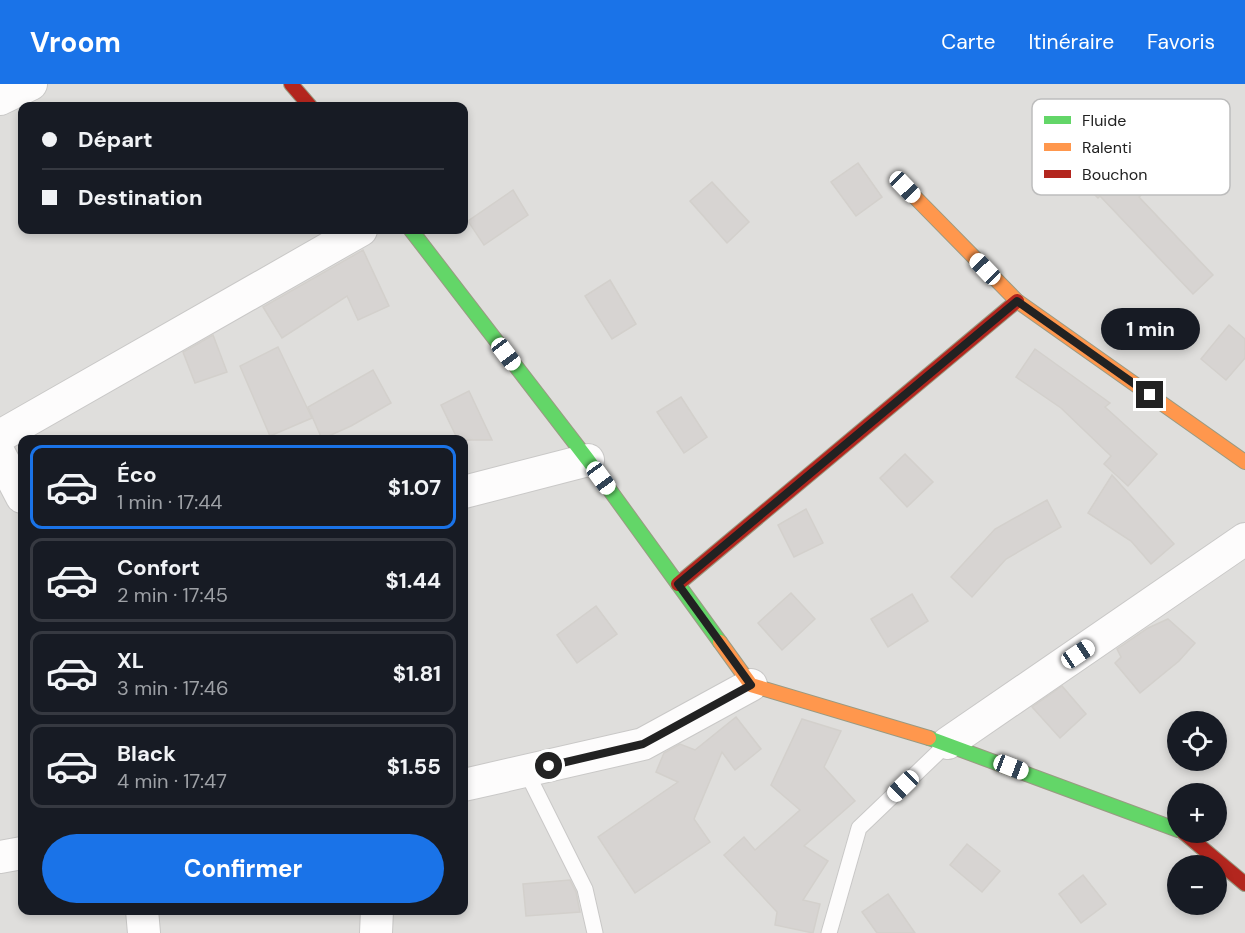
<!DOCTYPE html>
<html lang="fr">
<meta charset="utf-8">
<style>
body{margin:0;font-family:"DM Sans",sans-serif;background:#20242c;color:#f1f3f6;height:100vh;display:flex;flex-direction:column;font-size:22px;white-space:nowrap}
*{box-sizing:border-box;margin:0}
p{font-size:20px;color:#9ea1a6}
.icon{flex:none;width:33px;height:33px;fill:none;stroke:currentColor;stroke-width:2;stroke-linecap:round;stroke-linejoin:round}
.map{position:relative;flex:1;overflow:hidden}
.side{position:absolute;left:18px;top:351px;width:450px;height:480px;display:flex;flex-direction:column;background:#171b24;border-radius:12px;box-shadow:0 3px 9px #0003}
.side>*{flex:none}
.hud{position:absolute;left:18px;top:18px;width:450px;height:132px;border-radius:12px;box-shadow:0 3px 9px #0003;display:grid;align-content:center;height:132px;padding:0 24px;background:#171b24}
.buttons{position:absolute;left:1167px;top:627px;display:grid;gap:12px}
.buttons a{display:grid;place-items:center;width:60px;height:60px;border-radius:50%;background:#171b24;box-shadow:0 3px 9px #0003;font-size:30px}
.end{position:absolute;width:27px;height:27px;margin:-14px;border:8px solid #222;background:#fff;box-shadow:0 0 0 3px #fff}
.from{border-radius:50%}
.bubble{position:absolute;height:42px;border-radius:21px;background:#171b24;box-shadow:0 3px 9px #0003;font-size:20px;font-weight:700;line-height:42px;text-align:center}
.car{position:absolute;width:18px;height:36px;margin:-18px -9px;border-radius:8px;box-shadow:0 0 4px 2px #0007;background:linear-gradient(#fff 24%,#345 0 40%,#fff 0 76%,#345 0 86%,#fff 0)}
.hud b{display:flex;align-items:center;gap:21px;height:57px;font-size:22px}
.hud b+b{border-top:2px solid #363941}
.hud i{width:15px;height:15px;background:#f1f3f6}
ul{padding:10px 0 0;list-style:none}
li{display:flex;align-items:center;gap:18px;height:84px;margin:0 12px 9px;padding:0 12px;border:3px solid #363941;border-radius:12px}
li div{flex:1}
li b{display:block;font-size:22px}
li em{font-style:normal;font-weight:700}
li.current{border-color:#1a73e8}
li>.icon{width:54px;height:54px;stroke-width:1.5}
.button{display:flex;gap:12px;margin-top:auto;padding:12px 24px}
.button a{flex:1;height:69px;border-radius:36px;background:#1a73e8;color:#fff;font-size:24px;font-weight:700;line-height:69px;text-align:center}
header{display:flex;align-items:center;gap:36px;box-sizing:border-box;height:84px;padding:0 30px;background:#1a73e8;color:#fff}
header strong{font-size:28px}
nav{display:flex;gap:33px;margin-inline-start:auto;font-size:21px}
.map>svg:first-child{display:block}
.residential{fill:#dfdedc;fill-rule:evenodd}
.building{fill:#d7d4d2;stroke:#d3d0cc;stroke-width:1.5}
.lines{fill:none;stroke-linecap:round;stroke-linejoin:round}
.lane-casing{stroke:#c9c8c7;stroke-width:17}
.street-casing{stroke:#c9c8c7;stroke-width:34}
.fast-casing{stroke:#999a82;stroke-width:16}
.slow-casing{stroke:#999a82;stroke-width:16}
.jam-casing{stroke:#999a82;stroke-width:16}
.lane{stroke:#fdfcfc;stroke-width:15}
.street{stroke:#fdfcfc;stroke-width:32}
.fast{stroke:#63d668;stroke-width:14}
.slow{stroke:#ff974d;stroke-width:14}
.jam{stroke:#b3261e;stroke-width:14}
.route{stroke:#222;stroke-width:8}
.key{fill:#fff;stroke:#bdbdbd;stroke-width:1.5}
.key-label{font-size:16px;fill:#222}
</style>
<header>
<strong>Vroom</strong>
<nav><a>Carte</a><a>Itinéraire</a><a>Favoris</a></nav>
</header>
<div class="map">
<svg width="1245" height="849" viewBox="0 0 1245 849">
<rect width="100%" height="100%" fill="#f0eeeb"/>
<path class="residential" d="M0,0h1245v849h-1245zM22,22h442v124h-442zM22,356h442v470h-442zM1178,638h38v38h-38zM1178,710h38v38h-38zM1178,782h38v38h-38z"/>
<g class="building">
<polygon points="1154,19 1194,68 1139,113 1213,191 1193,210 1100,112 1098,114 1069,86 1090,64 1094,68"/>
<polygon points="858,79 882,113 856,132 831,98"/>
<polygon points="712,98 749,138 727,159 690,117"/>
<polygon points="513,106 528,131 484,161 468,137"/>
<polygon points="363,166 389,222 358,236 347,212 282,254 263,223"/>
<polygon points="610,196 636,240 612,255 585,212"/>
<polygon points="1229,241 1245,255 1245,274 1226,296 1201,275"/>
<polygon points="213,251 227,288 195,299 183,268"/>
<polygon points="278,263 312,334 270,352 240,282"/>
<polygon points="1035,265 1110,319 1105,323 1157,370 1128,402 1104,380 1111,372 1061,324 1016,293"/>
<polygon points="373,286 391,319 351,342 322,355 308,323"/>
<polygon points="469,307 492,356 458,356 441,321"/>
<polygon points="681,313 707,353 684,369 657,328"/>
<polygon points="905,370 933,398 907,423 880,394"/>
<polygon points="1112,391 1174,460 1151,480 1131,457 1088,429"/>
<polygon points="1047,416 1061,443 1006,475 972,513 951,493 995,445"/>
<polygon points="806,425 823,459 794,473 778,441"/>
<polygon points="791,509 815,535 782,566 758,539"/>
<polygon points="912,510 928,537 888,563 871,535"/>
<polygon points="596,522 617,550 577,579 557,551"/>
<polygon points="1168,535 1195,559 1179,577 1140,609 1115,579 1121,573 1117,565 1148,544"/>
<polygon points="1062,602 1086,630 1060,654 1032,623"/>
<polygon points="736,633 761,665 735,686 722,668 694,735 710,758 635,809 598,753 678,698 656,688 664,669 680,660 695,666"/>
<polygon points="802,635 841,647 824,683 855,717 804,762 828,777 803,816 820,820 813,849 775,841 777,828 724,771 744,753 755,766 800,726 771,701"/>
<polygon points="967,760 1000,787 982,808 950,781"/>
<polygon points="1083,791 1106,820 1081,839 1059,810"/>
<polygon points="570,796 576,808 580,828 526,832 523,800"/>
<polygon points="888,810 915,849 877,849 862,828"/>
</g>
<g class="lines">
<defs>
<g id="lane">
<polyline points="526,687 585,805 595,849"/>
<polyline points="829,849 859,744 948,659"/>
</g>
<g id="street">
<polyline points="0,15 31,0"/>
<polyline points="0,352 361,146"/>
<polyline points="0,371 22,413"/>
<polyline points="464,408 588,376"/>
<polyline points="948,659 1245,455"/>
<polyline points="464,701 643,660 751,601"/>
<polyline points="0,773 22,769"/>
<polyline points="142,826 144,849"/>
<polyline points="376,849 377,826"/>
</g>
<g id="fast">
<polyline points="411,146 588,376 720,558"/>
<polyline points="929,654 1178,746"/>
</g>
<g id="slow">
<polyline points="905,103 1017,217 1245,378"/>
<polyline points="720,558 751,601 929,654"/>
</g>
<g id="jam">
<polyline points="291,0 310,22"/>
<polyline points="678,500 1017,217"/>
<polyline points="1183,748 1245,800"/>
</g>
</defs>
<use href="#lane" class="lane-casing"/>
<use href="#street" class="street-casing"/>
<use href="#fast" class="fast-casing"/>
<use href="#slow" class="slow-casing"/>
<use href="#jam" class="jam-casing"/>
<use href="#lane" class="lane"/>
<use href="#street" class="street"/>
<use href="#fast" class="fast"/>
<use href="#slow" class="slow"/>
<use href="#jam" class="jam"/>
</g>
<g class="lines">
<polyline class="route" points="549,682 643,660 751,601 678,500 1017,217 1150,311"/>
</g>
<rect x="1032" y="15" width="198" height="96" rx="9" class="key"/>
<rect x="1044" y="32" width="27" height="8" fill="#63d668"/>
<rect x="1044" y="59" width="27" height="8" fill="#ff974d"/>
<rect x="1044" y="86" width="27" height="8" fill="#b3261e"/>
<g class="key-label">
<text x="1082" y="42">Fluide</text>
<text x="1082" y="69">Ralenti</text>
<text x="1082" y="96">Bouchon</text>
</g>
</svg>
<div class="buttons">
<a><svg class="icon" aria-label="locate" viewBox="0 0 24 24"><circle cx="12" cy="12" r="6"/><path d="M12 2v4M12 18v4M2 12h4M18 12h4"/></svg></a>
<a>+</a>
<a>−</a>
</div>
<i class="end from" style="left:549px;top:682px"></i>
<i class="end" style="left:1150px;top:311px"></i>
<div class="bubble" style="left:1101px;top:224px;width:99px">1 min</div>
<i class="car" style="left:905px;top:103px;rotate:136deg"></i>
<i class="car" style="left:985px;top:185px;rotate:316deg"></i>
<i class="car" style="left:506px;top:270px;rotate:143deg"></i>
<i class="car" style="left:601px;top:394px;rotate:144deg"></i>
<i class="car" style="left:1078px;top:570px;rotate:56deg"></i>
<i class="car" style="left:1011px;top:683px;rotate:111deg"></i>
<i class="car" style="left:903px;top:702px;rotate:226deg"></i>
<div class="hud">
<b><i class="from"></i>Départ</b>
<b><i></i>Destination</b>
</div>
<section class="side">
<ul>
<li class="current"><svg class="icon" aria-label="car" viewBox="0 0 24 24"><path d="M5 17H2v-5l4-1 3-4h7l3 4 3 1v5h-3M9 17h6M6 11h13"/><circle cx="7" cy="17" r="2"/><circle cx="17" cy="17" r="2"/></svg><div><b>Éco</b><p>1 min · 17:44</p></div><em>$1.07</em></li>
<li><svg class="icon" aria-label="car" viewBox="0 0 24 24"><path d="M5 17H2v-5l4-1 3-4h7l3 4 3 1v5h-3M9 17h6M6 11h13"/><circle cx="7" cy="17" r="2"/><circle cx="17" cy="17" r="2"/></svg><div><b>Confort</b><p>2 min · 17:45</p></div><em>$1.44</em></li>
<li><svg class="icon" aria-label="car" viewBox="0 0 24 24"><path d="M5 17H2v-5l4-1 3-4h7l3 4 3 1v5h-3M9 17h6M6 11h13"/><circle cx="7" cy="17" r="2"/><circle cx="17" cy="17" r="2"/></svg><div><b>XL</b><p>3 min · 17:46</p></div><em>$1.81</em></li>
<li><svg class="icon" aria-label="car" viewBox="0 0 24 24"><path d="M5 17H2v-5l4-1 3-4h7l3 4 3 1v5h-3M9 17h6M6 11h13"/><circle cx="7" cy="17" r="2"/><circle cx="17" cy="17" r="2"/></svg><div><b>Black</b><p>4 min · 17:47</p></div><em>$1.55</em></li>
</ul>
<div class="button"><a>Confirmer</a></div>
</section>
</div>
